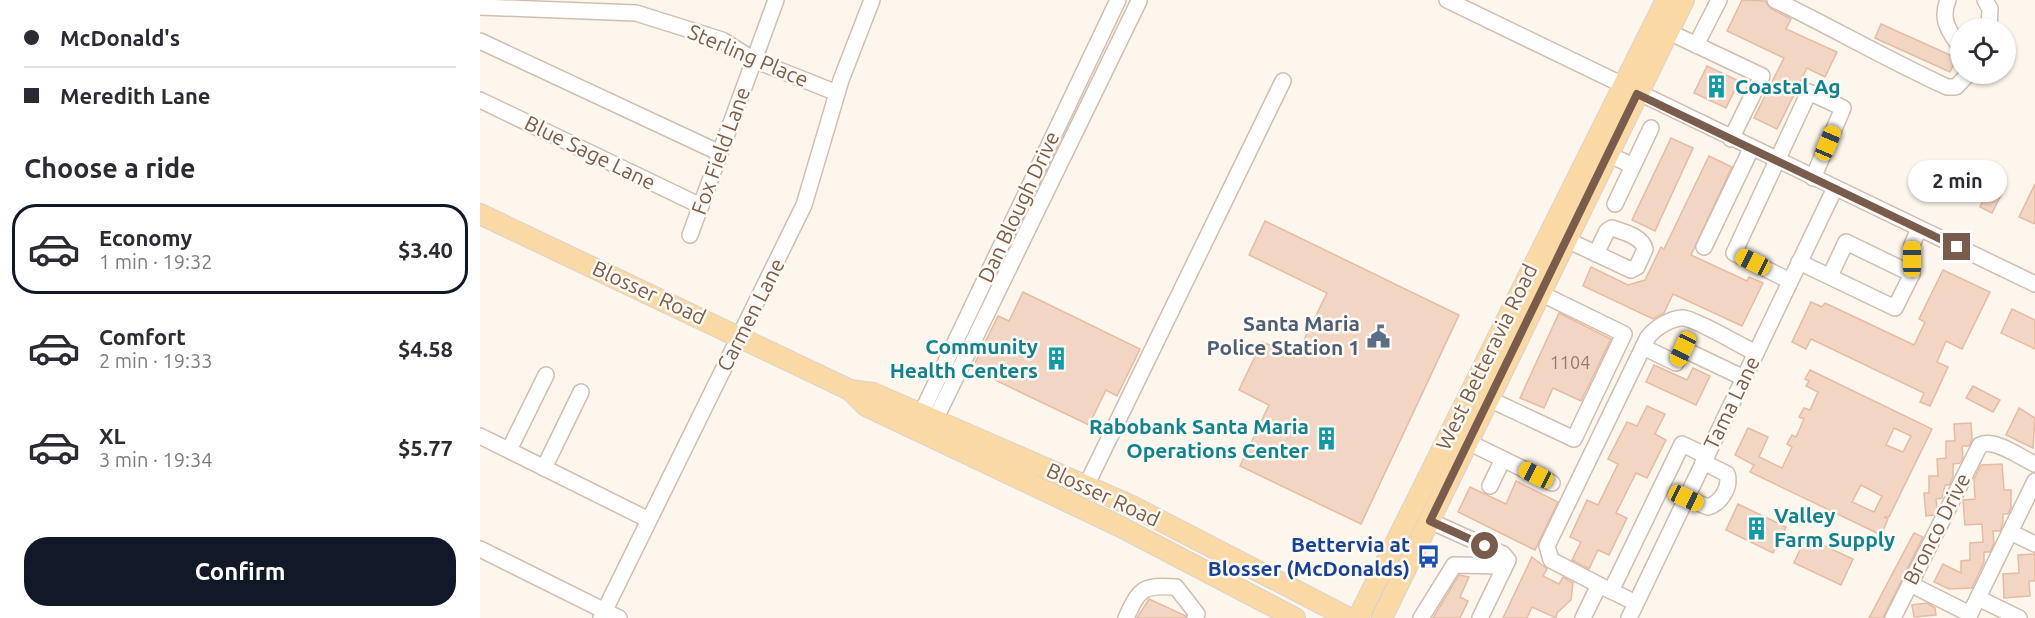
<!DOCTYPE html>
<meta charset="utf-8">
<style>
body{margin:0;font-family:Ubuntu,sans-serif;background:#f7f7f7;color:#2b2b33;height:100vh;display:flex;flex-direction:column;font-size:22px;white-space:nowrap}
*{box-sizing:border-box;margin:0}
p{font-size:20px;color:#7c7c81}
.icon{flex:none;width:33px;height:33px;fill:none;stroke:currentColor;stroke-width:2;stroke-linecap:round;stroke-linejoin:round}
.map{position:relative;flex:1;overflow:hidden}
.details{display:flex;flex-direction:column;background:#fff;width:480px}
.details>*{flex:none}
.hud{display:grid;align-content:center;height:132px;padding:0 24px;background:#fff}
.controls{position:absolute;left:1470px;top:18px;display:grid;gap:12px}
.controls a{display:grid;place-items:center;width:66px;height:66px;border-radius:50%;background:#fff;box-shadow:0 2px 4px #0004;font-size:30px}
.end{position:absolute;width:27px;height:27px;margin:-14px;border:8px solid #7a5c4d;background:#fff;box-shadow:0 0 0 3px #fff}
.from{border-radius:50%}
.bubble{position:absolute;height:42px;border-radius:21px;background:#fff;box-shadow:0 2px 4px #0004;font-size:20px;font-weight:700;line-height:42px;text-align:center}
.car{position:absolute;width:18px;height:36px;margin:-18px -9px;border-radius:8px;box-shadow:0 0 4px 2px #0007;background:linear-gradient(#f5c518 24%,#345 0 40%,#f5c518 0 76%,#345 0 86%,#f5c518 0)}
.hud b{display:flex;align-items:center;gap:21px;height:57px;font-size:22px}
.hud b+b{border-top:2px solid #e1e1e2}
.hud i{width:15px;height:15px;background:#2b2b33}
ul{padding:0;list-style:none}
li{display:flex;align-items:center;gap:18px;height:90px;margin:0 12px 9px;padding:0 12px;border:3px solid transparent;border-radius:24px}
li div{flex:1}
li b{display:block;font-size:22px}
li em{font-style:normal;font-weight:700}
li.current{border-color:#111827}
li>.icon{width:54px;height:54px;stroke-width:1.5}
h2{padding:0 24px;font-size:27px;line-height:72px}
.primary-button{display:flex;gap:12px;margin-top:auto;padding:12px 24px}
.primary-button a{flex:1;height:69px;border-radius:24px;background:#111827;color:#fff;font-size:24px;font-weight:700;line-height:69px;text-align:center}
main{display:flex;flex:1;min-height:0}
.map>svg:first-child{display:block}
.building{fill:#f3d5c3;stroke:#e6bba3;stroke-width:1.5;fill-rule:evenodd}
.lines{fill:none;stroke-linecap:round;stroke-linejoin:round}
.minor-casing{stroke:#d1beb0;stroke-width:18}
.major-casing{stroke:#dad1cd;stroke-width:22}
.minor{stroke:#fff;stroke-width:15}
.major{stroke:#fbd9a5;stroke-width:20}
.route{stroke:#7a5c4d;stroke-width:8}
.labels{text-anchor:middle;stroke-width:5;stroke-linejoin:round;paint-order:stroke}
.number-label{font-size:18px;fill:#987a6a}
.street-label{font-size:21px;fill:#7a5c4d;stroke:#fffaf3}
.culture-label{font-size:21px;font-weight:bold;fill:#0d838f;stroke:#fffaf3;text-anchor:start}
.service-label{font-size:21px;font-weight:bold;fill:#4e5e75;stroke:#fffaf3;text-anchor:end}
.transit-label{font-size:21px;font-weight:bold;fill:#164399;stroke:#fffaf3;text-anchor:end}
</style>
<main>
<section class="details">
<div class="hud">
<b><i class="from"></i>McDonald's</b>
<b><i></i>Meredith Lane</b>
</div>
<h2>Choose a ride</h2>
<ul>
<li class="current"><svg class="icon" aria-label="car" viewBox="0 0 24 24"><path d="M5 17H2v-5l4-1 3-4h7l3 4 3 1v5h-3M9 17h6M6 11h13"/><circle cx="7" cy="17" r="2"/><circle cx="17" cy="17" r="2"/></svg><div><b>Economy</b><p>1 min · 19:32</p></div><em>$3.40</em></li>
<li><svg class="icon" aria-label="car" viewBox="0 0 24 24"><path d="M5 17H2v-5l4-1 3-4h7l3 4 3 1v5h-3M9 17h6M6 11h13"/><circle cx="7" cy="17" r="2"/><circle cx="17" cy="17" r="2"/></svg><div><b>Comfort</b><p>2 min · 19:33</p></div><em>$4.58</em></li>
<li><svg class="icon" aria-label="car" viewBox="0 0 24 24"><path d="M5 17H2v-5l4-1 3-4h7l3 4 3 1v5h-3M9 17h6M6 11h13"/><circle cx="7" cy="17" r="2"/><circle cx="17" cy="17" r="2"/></svg><div><b>XL</b><p>3 min · 19:34</p></div><em>$5.77</em></li>
</ul>
<div class="primary-button"><a>Confirm</a></div>
</section>
<div class="map">
<svg width="1555" height="618" viewBox="0 0 1555 618">
<rect width="100%" height="100%" fill="#fdf6ec"/>
<g class="building">
<polygon points="1262,0 1285,1 1290,8 1311,19 1306,29 1357,52 1345,77 1327,68 1297,129 1274,118 1304,58 1247,31"/>
<polygon points="1401,24 1477,58 1470,72 1395,38"/>
<polygon points="1227,66 1259,81 1246,108 1214,93"/>
<polygon points="1191,138 1213,148 1175,231 1152,220"/>
<polygon points="1229,156 1252,167 1211,255 1267,281 1269,277 1283,283 1262,326 1193,294 1184,313 1173,319 1103,286 1111,267 1148,285 1165,280 1181,247 1184,249"/>
<polygon points="1555,184 1555,224 1539,217"/>
<polygon points="1509,187 1522,193 1512,213 1500,207"/>
<polygon points="785,221 979,315 881,524 760,466 789,405 759,390 782,342 816,356 847,293 769,255"/>
<polygon points="1463,270 1510,292 1482,349 1466,341 1457,362 1468,367 1450,406 1440,402 1444,393 1331,339 1326,349 1312,342 1331,302 1342,307 1345,303 1434,345 1445,322 1439,319"/>
<polygon points="543,292 660,349 637,396 626,390 609,425 492,369 518,316 529,321"/>
<polygon points="1532,309 1555,320 1555,349 1521,333"/>
<polygon points="1079,313 1131,339 1101,401 1073,388 1064,408 1040,398"/>
<polygon points="1174,365 1207,380 1213,368 1230,376 1216,405 1166,382"/>
<path d="M1330,370l122,59 -43,88h-5l4,2 -7,16 -131,-63 4,-7 -19,-10 13,-27 20,9 -9,20 23,11 10,-21 -5,-3 5,-9 4,2 8,-18 -5,-2 5,-9 6,2 8,-18 -12,-6 3,-5 -4,-2zM1414,428l17,8 -8,16 -17,-7zM1381,485l21,11 -8,16 -22,-10z"/>
<polygon points="1493,386 1520,400 1513,412 1486,398"/>
<polygon points="1167,406 1185,414 1175,434 1186,440 1167,478 1156,473 1136,513 1147,518 1129,555 1118,550 1109,569 1092,560 1101,542 1090,537 1107,500 1118,505 1138,464 1128,459 1147,422 1157,426"/>
<polygon points="1539,408 1555,418 1553,448 1526,435"/>
<polygon points="1491,423 1492,440 1489,446 1482,446 1483,457 1480,463 1473,464 1473,477 1469,485 1465,485 1462,498 1456,499 1457,509 1454,515 1446,516 1444,493 1449,493 1449,476 1458,476 1457,459 1466,458 1466,441 1475,441 1474,424"/>
<polygon points="1522,464 1524,490 1531,490 1531,508 1528,514 1523,514 1523,523 1520,531 1513,531 1514,543 1510,552 1504,552 1504,562 1492,588 1469,589 1454,582 1463,564 1481,573 1481,561 1490,560 1490,543 1503,542 1502,524 1485,525 1483,500 1495,499 1494,479 1501,465"/>
<polygon points="1036,481 1078,502 1055,550 978,512 990,487 1026,504"/>
<polygon points="1258,504 1306,527 1293,553 1246,530"/>
<polygon points="1434,533 1443,537 1403,618 1389,618"/>
<polygon points="1326,537 1373,559 1361,585 1314,563"/>
<polygon points="1555,554 1555,581 1549,581 1550,596 1524,598 1523,574 1539,573 1538,555"/>
<polygon points="1052,557 1067,569 1063,576 1079,584 1083,577 1093,583 1091,600 1077,613 1076,618 1052,607 1047,618 1023,618"/>
<polygon points="979,575 989,577 980,597 988,601 980,618 953,618"/>
<polygon points="669,599 706,616 705,618 657,618"/>
<polygon points="1447,603 1455,608 1456,615 1434,617 1432,605"/>
</g>
<g class="lines">
<defs>
<g id="minor">
<polyline points="967,0 1555,284"/>
<path d="M1295,0c58,28 113,60 172,87h9l12,-13"/>
<path d="M1468,0c-8,20 1,31 12,47"/>
<polyline points="1505,0 1510,9 1509,28"/>
<polyline points="0,7 156,13 242,40 274,60 357,93"/>
<polyline points="1189,32 1282,76 1251,139"/>
<polyline points="0,41 240,153"/>
<polyline points="1216,45 1239,0"/>
<polyline points="0,100 221,206"/>
<polyline points="1128,154 1153,166 1171,128"/>
<polyline points="1135,204 1153,166"/>
<polyline points="210,235 296,0"/>
<path d="M1087,240l64,30 6,-3 8,-18c-3,-13 -22,-17 -33,-21l-5,3 -11,23"/>
<polyline points="1224,247 1271,149"/>
<polyline points="1319,262 1415,308 1432,274 1366,242 1350,276"/>
<polyline points="1432,274 1432,245 1439,228"/>
<polyline points="1310,281 1254,253 1329,92 1363,108 1333,178"/>
<polyline points="1163,347 1196,363 1203,349 1264,378"/>
<polyline points="1009,399 1094,439 1144,334 1060,293"/>
<polyline points="441,414 638,0"/>
<polyline points="455,420 659,1"/>
<polyline points="0,436 169,520"/>
<polyline points="988,442 1072,483"/>
<polyline points="29,450 66,375"/>
<polyline points="64,468 101,392"/>
<polyline points="606,486 803,81"/>
<polyline points="1010,486 1023,459"/>
<path d="M1206,498l22,9c13,-4 23,-20 19,-33l-24,-12"/>
<polyline points="950,521 1023,554 1028,560 1000,618"/>
<polyline points="1530,532 1555,544"/>
<polyline points="0,549 139,618"/>
<polyline points="1430,584 1490,614"/>
<path d="M1119,585l-48,-25 -4,-14 101,-209c7,-9 24,-20 36,-19 16,3 55,27 72,35"/>
<polyline points="1131,591 1202,444 1227,456"/>
<polyline points="1498,598 1539,618"/>
<polyline points="121,618 324,205 361,80 392,0"/>
<path d="M646,618c14,-30 16,-33 50,-31l21,27 -2,4"/>
<polyline points="941,618 974,565 1025,566"/>
<polyline points="1103,618 1119,585 1156,603"/>
<polyline points="1149,618 1355,188"/>
<path d="M1413,618l87,-173c15,-7 41,13 55,19"/>
<polyline points="1488,618 1555,481"/>
</g>
<g id="major">
<polyline points="0,214 370,390 386,406 641,527 815,618"/>
<polyline points="370,390 393,393 650,505 869,618"/>
<polyline points="878,618 1186,0"/>
<polyline points="902,618 1204,0"/>
</g>
</defs>
<use href="#minor" class="minor-casing"/>
<use href="#major" class="major-casing"/>
<use href="#minor" class="minor"/>
<use href="#major" class="major"/>
</g>
<g class="lines">
<polyline class="route" points="1005,546 950,521 1157,94 1477,247"/>
</g>
<defs>
<symbol id="building-bare" viewBox="-9 -9 18 18"><path d="M-4-6H4V6H1V3H-1V6H-4ZM-2.5-4.3h1.7v1.8h-1.7ZM.8-4.3h1.7v1.8H.8ZM-2.5-1h1.7V.8h-1.7ZM.8-1h1.7V.8H.8Z" fill="#0f9aa8" stroke="#fffaf3" stroke-width="2.5" paint-order="stroke"/></symbol>
<symbol id="civic-bare" viewBox="-9 -9 18 18"><path d="M-.6-6.5H3V-4.5H.6V-3L4-1V1h2V6H-6V1h2V-1L-.6-3ZM-1.2 2.5V6h2.4V2.5Z" fill="#5c6f8a" stroke="#fffaf3" stroke-width="2.5" paint-order="stroke"/></symbol>
<symbol id="bus-bare" viewBox="-9 -9 18 18"><path d="M-5-6H5V4H4V6H2V4H-2V6H-4V4H-5ZM-3.5-4V0h7V-4ZM-3.5 1.2v1.5H-2V1.2ZM2 1.2v1.5H3.5V1.2Z" fill="#1a4fb4" stroke="#fffaf3" stroke-width="2.5" paint-order="stroke"/></symbol>
</defs>
<g fill-rule="evenodd">
<use href="#building-bare" x="1220" y="70" width="33" height="33"/>
<use href="#civic-bare" x="882" y="320" width="33" height="33"/>
<use href="#building-bare" x="560" y="342" width="33" height="33"/>
<use href="#building-bare" x="830" y="422" width="33" height="33"/>
<use href="#building-bare" x="1260" y="512" width="33" height="33"/>
<use href="#bus-bare" x="932" y="540" width="33" height="33"/>
</g>
<g class="labels">
<g class="number-label">
<text x="1090" y="369">1104</text>
</g>
<g class="street-label">
<text transform="translate(268 56) rotate(23)" y="7">Sterling Place</text>
<text transform="translate(241 151) rotate(-70)" y="7">Fox Field Lane</text>
<text transform="translate(110 153) rotate(26)" y="7">Blue Sage Lane</text>
<text transform="translate(539 207) rotate(-65)" y="7">Dan Blough Drive</text>
<text transform="translate(169 293) rotate(25)" y="7">Blosser Road</text>
<text transform="translate(271 315) rotate(-63)" y="7">Carmen Lane</text>
<text transform="translate(1007 357) rotate(-64)" y="7">West Betteravia Road</text>
<text transform="translate(1252 403) rotate(-64)" y="7">Tama Lane</text>
<text transform="translate(623 495) rotate(25)" y="7">Blosser Road</text>
<text transform="translate(1457 529) rotate(-63)" y="7">Bronco Drive</text>
</g>
<g class="culture-label">
<text x="1255" y="94">Coastal Ag</text>
<text x="558" y="354" text-anchor="end">Community<tspan x="558" dy="24">Health Centers</tspan></text>
<text x="829" y="434" text-anchor="end">Rabobank Santa Maria<tspan x="829" dy="24">Operations Center</tspan></text>
<text x="1294" y="523">Valley<tspan x="1294" dy="24">Farm Supply</tspan></text>
</g>
<g class="service-label">
<text x="880" y="331">Santa Maria<tspan x="880" dy="24">Police Station 1</tspan></text>
</g>
<g class="transit-label">
<text x="930" y="552">Bettervia at<tspan x="930" dy="24">Blosser (McDonalds)</tspan></text>
</g>
</g>
</svg>
<div class="controls">
<a><svg class="icon" aria-label="locate" viewBox="0 0 24 24"><circle cx="12" cy="12" r="6"/><path d="M12 2v4M12 18v4M2 12h4M18 12h4"/></svg></a>
</div>
<i class="end from" style="left:1005px;top:546px"></i>
<i class="end" style="left:1477px;top:247px"></i>
<div class="bubble" style="left:1428px;top:160px;width:99px">2 min</div>
<i class="car" style="left:1348px;top:143px;rotate:23deg"></i>
<i class="car" style="left:1432px;top:259px;rotate:0deg"></i>
<i class="car" style="left:1273px;top:262px;rotate:296deg"></i>
<i class="car" style="left:1203px;top:349px;rotate:205deg"></i>
<i class="car" style="left:1056px;top:475px;rotate:296deg"></i>
<i class="car" style="left:1206px;top:498px;rotate:115deg"></i>
</div>
</main>
